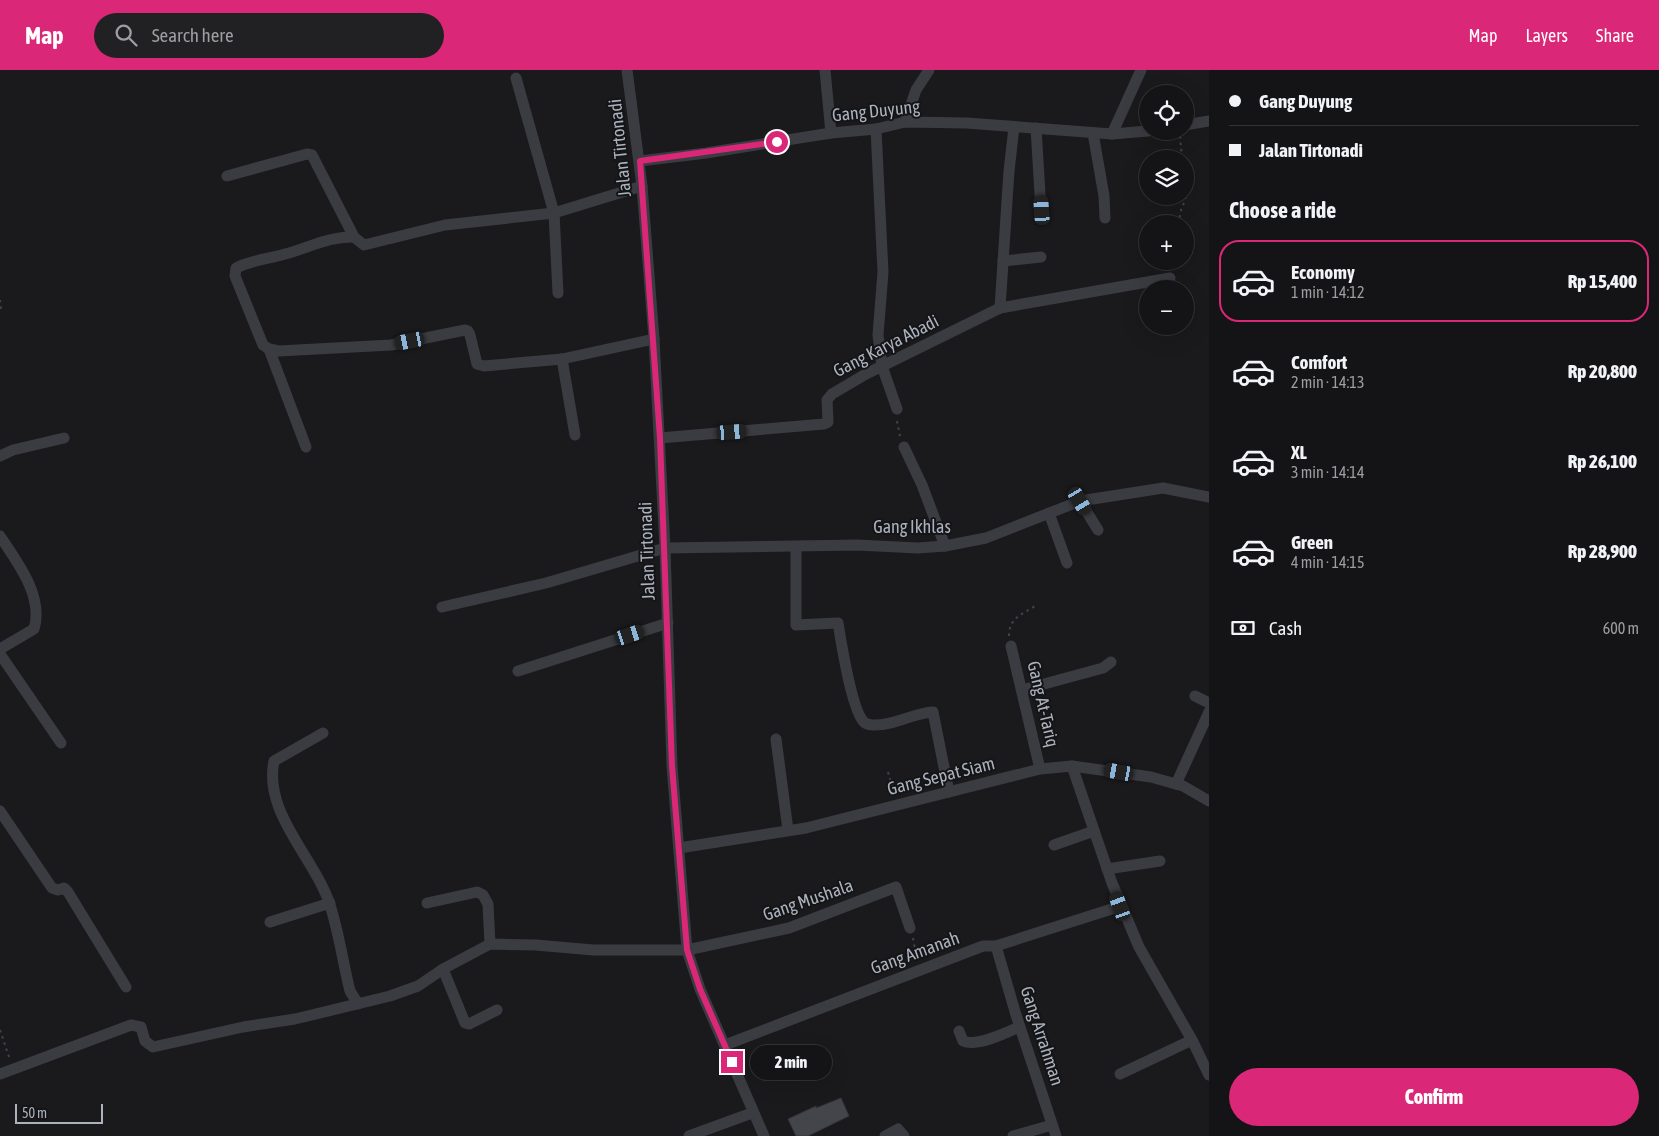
<!DOCTYPE html>
<meta charset="utf-8">
<style>
body{margin:0;font-family:"Asap Condensed",sans-serif;background:#212123;color:#f1f3f6;height:100vh;display:flex;flex-direction:column;font-size:19px;white-space:nowrap}
*{box-sizing:border-box;margin:0}
p{font-size:16px;color:#9d9ea1}
.icon{flex:none;width:28px;height:28px;fill:none;stroke:currentColor;stroke-width:2;stroke-linecap:round;stroke-linejoin:round}
.map{position:relative;flex:1;overflow:hidden}
.panel{display:flex;flex-direction:column;background:#141416;width:450px}
.panel>*{flex:none}
.top-card{display:grid;align-content:center;height:110px;padding:0 20px;background:#141416}
.tools{position:absolute;left:1139px;top:15px;display:grid;gap:10px}
.tools a{display:grid;place-items:center;width:55px;height:55px;border-radius:50%;background:#141416;box-shadow:0 5px 20px #0002,0 0 0 1px #333335;font-size:25px}
.scale{position:absolute;left:15px;bottom:12px;width:88px;box-sizing:border-box;padding-left:5px;border:2px solid #abb2bd;border-top:0;font-size:14px;line-height:18px;white-space:nowrap;color:#abb2bd;-webkit-text-stroke:4px #151518;paint-order:stroke}
.end{position:absolute;width:22px;height:22px;margin:-11px;border:6px solid #db2777;background:#fff;box-shadow:0 0 0 2px #fff}
.from{border-radius:50%}
.bubble{position:absolute;height:35px;border-radius:18px;background:#141416;box-shadow:0 5px 20px #0002,0 0 0 1px #333335;font-size:16px;font-weight:800;line-height:35px;text-align:center}
.car{position:absolute;width:15px;height:30px;margin:-15px -8px;border-radius:6px;box-shadow:0 0 4px 1px #0007;background:linear-gradient(#222 24%,#8ab4d8 0 40%,#222 0 76%,#8ab4d8 0 86%,#222 0)}
.top-card b{display:flex;align-items:center;gap:18px;height:48px;font-size:19px}
.top-card b+b{border-top:1px solid #333335}
.top-card i{width:12px;height:12px;background:#f1f3f6}
ul{padding:0;list-style:none}
li{display:flex;align-items:center;gap:15px;height:82px;margin:0 10px 8px;padding:0 10px;border:2px solid transparent;border-radius:20px}
li div{flex:1}
li b{display:block;font-size:19px}
li em{font-style:normal;font-weight:800}
li.current{border-color:#db2777}
li>.icon{width:45px;height:45px;stroke-width:1.5}
h2{padding:0 20px;font-size:22px;line-height:60px}
.pay{display:flex;align-items:center;gap:12px;height:55px;padding:0 20px;font-size:19px}
.pay p{margin-inline-start:auto}
.action{display:flex;gap:10px;margin-top:auto;padding:10px 20px}
.action a{flex:1;height:58px;border-radius:30px;background:#db2777;color:#fff;font-size:20px;font-weight:800;line-height:58px;text-align:center}
header{display:flex;align-items:center;gap:30px;box-sizing:border-box;height:70px;padding:0 25px;background:#db2777;color:#fff}
header strong{font-size:24px}
nav{display:flex;gap:28px;margin-inline-start:auto;font-size:18px}
.search{width:350px;height:45px;background:#212123;display:flex;align-items:center;gap:12px;box-sizing:border-box;padding:0 18px;border-radius:28px;color:#9d9ea1;font-size:19px}
main{display:flex;flex:1;min-height:0}
.map>svg:first-child{display:block}
.building{fill:#44454a;stroke:#343439}
.lines{fill:none;stroke-linecap:round;stroke-linejoin:round}
.path{stroke:#404449;stroke-width:2;stroke-dasharray:2.5 4;stroke-linecap:butt}
.minor{stroke:#3b3c42;stroke-width:11}
.route{stroke:#db2777;stroke-width:6}
.labels{text-anchor:middle;stroke-width:4;stroke-linejoin:round;paint-order:stroke}
.street-label{font-size:18px;fill:#abb2bd;stroke:#151518}
</style>
<header>
<strong>Map</strong>
<div class="search"><svg class="icon" aria-label="search" viewBox="0 0 24 24"><circle cx="10" cy="10" r="6"/><path d="M15 15l6 6"/></svg>Search here</div>
<nav><a>Map</a><a>Layers</a><a>Share</a></nav>
</header>
<main>
<div class="map">
<svg width="1209" height="1066" viewBox="0 0 1209 1066">
<rect width="100%" height="100%" fill="#1a1a1d"/>
<polygon class="building" points="841,1028 849,1046 808,1066 796,1066 788,1049 816,1036 816,1038"/>
<g class="lines">
<g class="path">
<polyline points="1180,66 1182,89"/>
<path d="M1181,154c-4,-11 3,-18 5,-28 1,-3 -1,-9 -1,-12"/>
<polyline points="1185,167 1186,170"/>
<polyline points="0,230 1,239"/>
<polyline points="897,351 900,366"/>
<path d="M1009,566c0,-18 12,-21 26,-30"/>
<polyline points="888,702 894,723"/>
<polyline points="913,868 917,890"/>
<polyline points="0,960 9,987"/>
</g>
<g class="minor">
<polyline points="627,0 642,116 654,269 665,478 672,696 687,880 700,919 764,1066"/>
<polyline points="825,0 831,63"/>
<polyline points="516,8 554,143 558,223"/>
<polyline points="905,52 916,20 929,0"/>
<polyline points="1185,55 1209,51"/>
<polyline points="1036,58 1041,140"/>
<polyline points="876,59 883,202 878,265 882,296 897,339"/>
<polyline points="1093,63 1104,126 1105,148"/>
<polyline points="1112,64 1141,0"/>
<polyline points="640,91 706,83 831,63 876,59 905,52 967,53 1112,64 1148,61"/>
<polyline points="227,106 307,84 312,85 354,167 364,175 445,155 554,143 642,116"/>
<path d="M354,167c-24,-1 -46,11 -69,17 -16,5 -34,6 -49,14l-1,8 28,69 6,4 10,2 112,-6 74,-15 3,1 2,4 7,29 7,2 78,-7 92,-20"/>
<polyline points="1003,191 1041,187"/>
<polyline points="1000,238 1009,101 1014,57"/>
<polyline points="269,279 306,377"/>
<polyline points="562,289 575,365"/>
<polyline points="660,368 824,354 828,352 827,330 832,324 866,304 1000,238 1170,208"/>
<polyline points="904,377 922,415 945,476"/>
<polyline points="0,386 13,380 64,368"/>
<polyline points="1080,431 1098,460"/>
<polyline points="1049,443 1067,493"/>
<path d="M0,466c17,26 44,60 34,93l-34,20"/>
<path d="M796,477v78l42,-2c3,18 14,90 27,100 2,1 6,2 8,2 21,1 40,-12 60,-13l16,80"/>
<polyline points="442,537 546,513 665,478 857,475 918,478 945,476 986,468 1080,431 1163,418 1209,427"/>
<polyline points="1011,576 1040,699"/>
<polyline points="0,584 61,673"/>
<polyline points="518,601 668,553"/>
<polyline points="1022,620 1103,598 1111,592"/>
<polyline points="1195,626 1209,633"/>
<path d="M323,663l-49,28c-11,52 41,97 56,144 9,28 13,58 20,86l8,13"/>
<polyline points="776,669 788,760"/>
<polyline points="1072,696 1112,813 1139,877 1192,970 1209,1005"/>
<polyline points="1176,714 1209,642"/>
<polyline points="0,741 52,818 58,820 64,818 68,822 126,917"/>
<polyline points="1054,775 1094,761"/>
<polyline points="679,778 806,758 1040,699 1072,696 1151,707 1183,716 1209,731"/>
<polyline points="1107,799 1160,791"/>
<polyline points="427,833 477,822 483,825 488,834 490,874"/>
<polyline points="270,852 330,833"/>
<polyline points="996,876 1016,945 1056,1066"/>
<polyline points="443,899 465,953 469,954 497,940"/>
<path d="M959,961l4,10c14,6 43,-8 56,-14"/>
<polyline points="725,975 983,876 996,876 1121,836"/>
<polyline points="0,1004 131,955 141,957 145,971 153,977 243,957 295,949 390,926 418,916 443,899 490,874 536,875 593,880 687,880 789,858 896,817 910,858"/>
<polyline points="1120,1004 1192,970"/>
<polyline points="689,1066 752,1043"/>
<polyline points="885,1066 898,1059 904,1066"/>
<polyline points="1013,1066 1052,1055"/>
</g>
</g>
<g class="lines">
<polyline class="route" points="732,992 700,919 687,880 672,696 660,368 640,91 777,72"/>
</g>
<g class="labels">
<g class="street-label">
<text transform="translate(876 41) rotate(-6)" y="6">Gang Duyung</text>
<text transform="translate(620 78) rotate(-96)" y="6">Jalan Tirtonadi</text>
<text transform="translate(886 276) rotate(-27)" y="6">Gang Karya Abadi</text>
<text x="912" y="463">Gang Ikhlas</text>
<text transform="translate(647 481) rotate(-92)" y="6">Jalan Tirtonadi</text>
<text transform="translate(1043 634) rotate(77)" y="6">Gang At-Tariq</text>
<text transform="translate(941 706) rotate(-14)" y="6">Gang Sepat Siam</text>
<text transform="translate(808 830) rotate(-19)" y="6">Gang Mushala</text>
<text transform="translate(915 883) rotate(-20)" y="6">Gang Amanah</text>
<text transform="translate(1042 966) rotate(72)" y="6">Gang Arrahman</text>
</g>
</g>
</svg>
<div class="tools">
<a><svg class="icon" aria-label="locate" viewBox="0 0 24 24"><circle cx="12" cy="12" r="6"/><path d="M12 2v4M12 18v4M2 12h4M18 12h4"/></svg></a>
<a><svg class="icon" aria-label="layers" viewBox="0 0 24 24"><path d="M12 4l9 5-9 5-9-5zM3 14l9 5 9-5"/></svg></a>
<a>+</a>
<a>−</a>
</div>
<div class="scale">50 m</div>
<i class="end from" style="left:777px;top:72px"></i>
<i class="end" style="left:732px;top:992px"></i>
<div class="bubble" style="left:750px;top:975px;width:82px">2 min</div>
<i class="car" style="left:1042px;top:140px;rotate:356deg"></i>
<i class="car" style="left:410px;top:271px;rotate:259deg"></i>
<i class="car" style="left:732px;top:362px;rotate:86deg"></i>
<i class="car" style="left:1080px;top:431px;rotate:149deg"></i>
<i class="car" style="left:630px;top:565px;rotate:72deg"></i>
<i class="car" style="left:1119px;top:702px;rotate:280deg"></i>
<i class="car" style="left:1120px;top:836px;rotate:340deg"></i>
</div>
<section class="panel">
<div class="top-card">
<b><i class="from"></i>Gang Duyung</b>
<b><i></i>Jalan Tirtonadi</b>
</div>
<h2>Choose a ride</h2>
<ul>
<li class="current"><svg class="icon" aria-label="car" viewBox="0 0 24 24"><path d="M5 17H2v-5l4-1 3-4h7l3 4 3 1v5h-3M9 17h6M6 11h13"/><circle cx="7" cy="17" r="2"/><circle cx="17" cy="17" r="2"/></svg><div><b>Economy</b><p>1 min · 14:12</p></div><em>Rp 15,400</em></li>
<li><svg class="icon" aria-label="car" viewBox="0 0 24 24"><path d="M5 17H2v-5l4-1 3-4h7l3 4 3 1v5h-3M9 17h6M6 11h13"/><circle cx="7" cy="17" r="2"/><circle cx="17" cy="17" r="2"/></svg><div><b>Comfort</b><p>2 min · 14:13</p></div><em>Rp 20,800</em></li>
<li><svg class="icon" aria-label="car" viewBox="0 0 24 24"><path d="M5 17H2v-5l4-1 3-4h7l3 4 3 1v5h-3M9 17h6M6 11h13"/><circle cx="7" cy="17" r="2"/><circle cx="17" cy="17" r="2"/></svg><div><b>XL</b><p>3 min · 14:14</p></div><em>Rp 26,100</em></li>
<li><svg class="icon" aria-label="car" viewBox="0 0 24 24"><path d="M5 17H2v-5l4-1 3-4h7l3 4 3 1v5h-3M9 17h6M6 11h13"/><circle cx="7" cy="17" r="2"/><circle cx="17" cy="17" r="2"/></svg><div><b>Green</b><p>4 min · 14:15</p></div><em>Rp 28,900</em></li>
</ul>
<div class="pay"><svg class="icon" aria-label="cash" viewBox="0 0 24 24"><path d="M3 7h18v10H3z"/><circle cx="12" cy="12" r="2"/></svg>Cash<p>600 m</p></div>
<div class="action"><a>Confirm</a></div>
</section>
</main>
